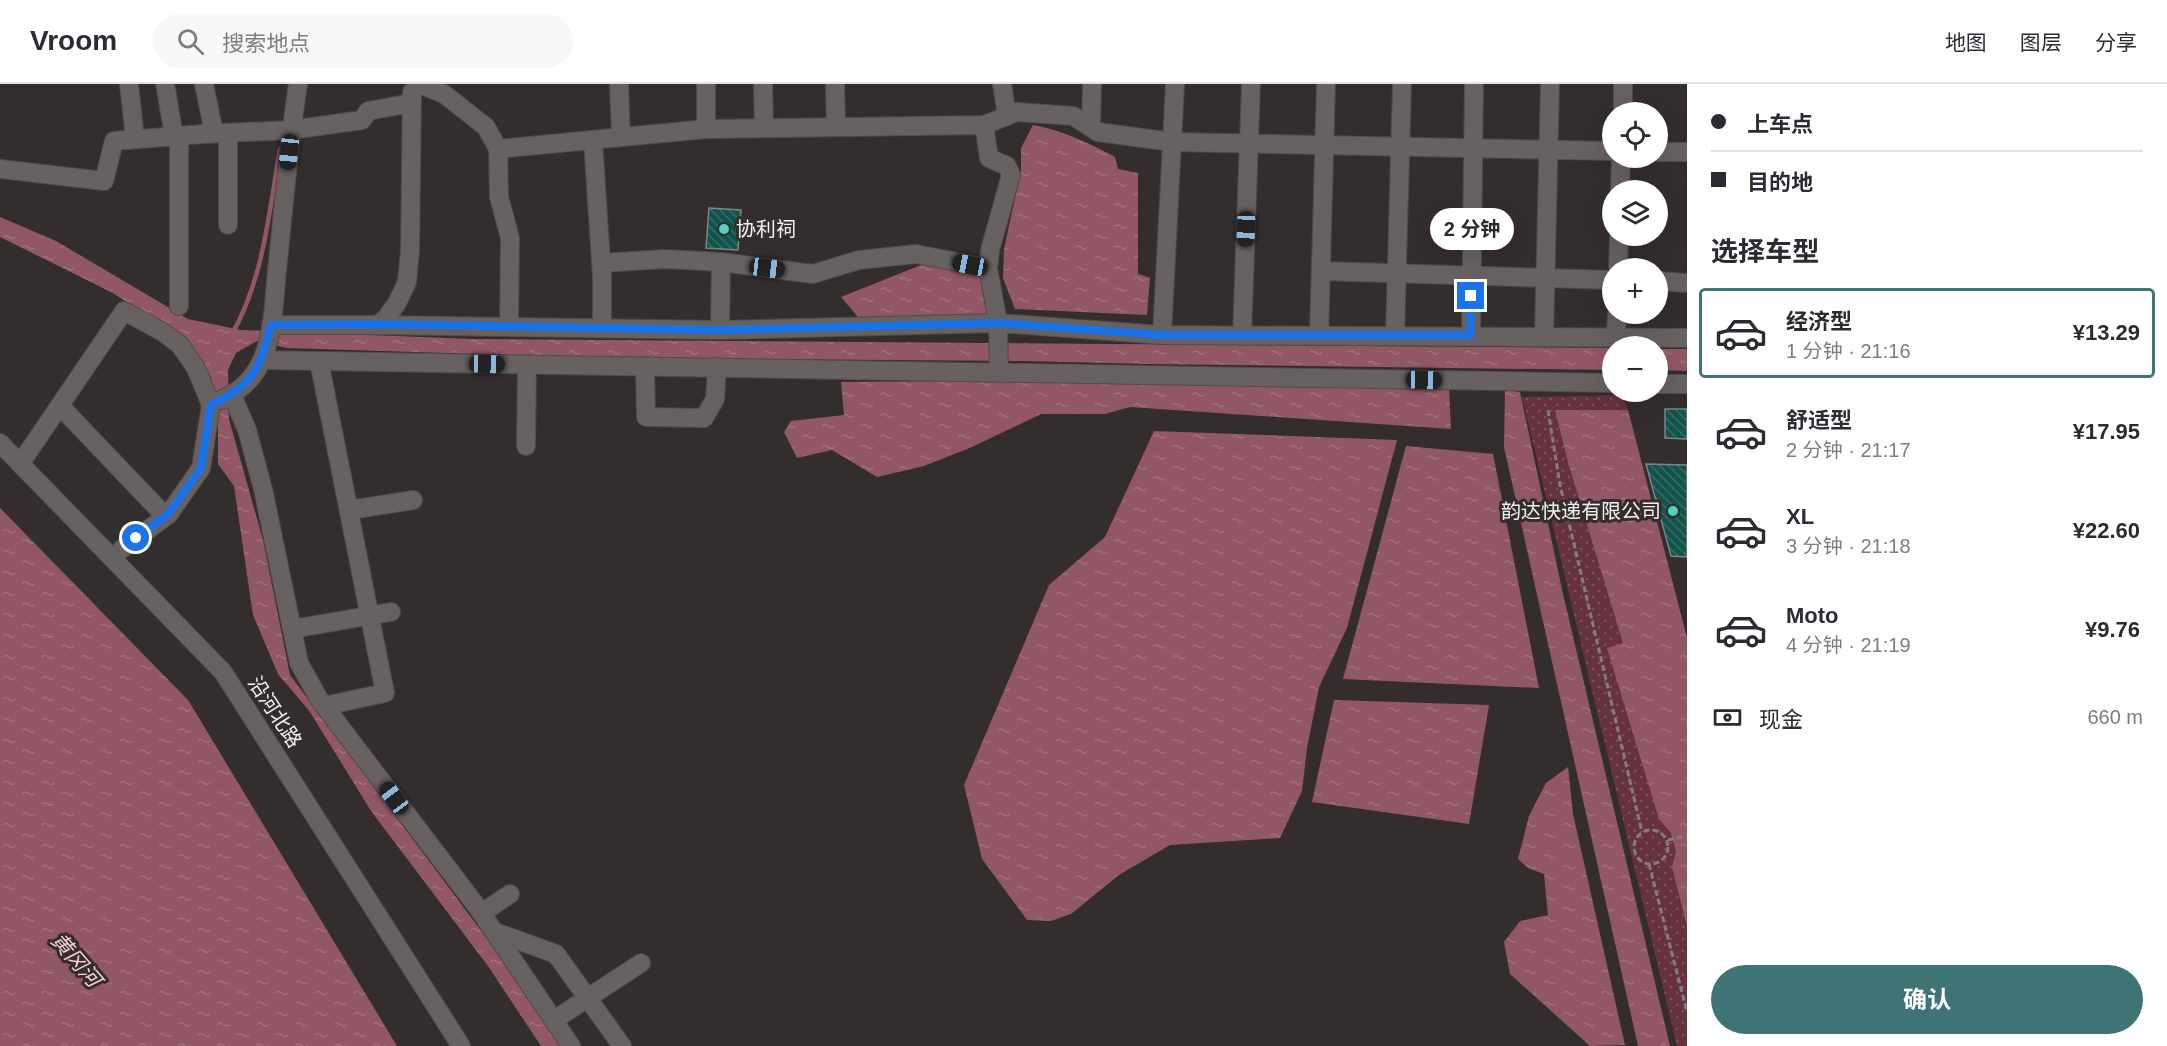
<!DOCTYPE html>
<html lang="zh">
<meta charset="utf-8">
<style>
body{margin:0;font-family:Arial,"Noto Sans SC",sans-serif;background:#f7f7f7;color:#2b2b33;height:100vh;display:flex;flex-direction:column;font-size:22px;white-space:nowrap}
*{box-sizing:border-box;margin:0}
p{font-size:20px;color:#7c7c81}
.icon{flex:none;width:33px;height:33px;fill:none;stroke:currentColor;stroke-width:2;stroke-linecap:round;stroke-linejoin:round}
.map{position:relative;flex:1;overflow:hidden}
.drawer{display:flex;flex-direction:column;background:#fff;width:480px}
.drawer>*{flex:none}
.guide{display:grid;align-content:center;height:132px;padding:0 24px;background:#fff}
.fabs{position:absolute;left:1602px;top:18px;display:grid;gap:12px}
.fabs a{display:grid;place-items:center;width:66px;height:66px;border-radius:50%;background:#fff;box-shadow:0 6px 24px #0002;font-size:30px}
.end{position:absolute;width:27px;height:27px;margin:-14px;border:8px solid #1a73e8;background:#fff;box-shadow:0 0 0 3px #fff}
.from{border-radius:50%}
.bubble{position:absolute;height:42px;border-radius:21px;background:#fff;box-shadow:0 6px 24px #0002;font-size:20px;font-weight:700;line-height:42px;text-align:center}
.car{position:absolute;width:18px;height:36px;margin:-18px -9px;border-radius:8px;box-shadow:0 0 4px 2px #0007;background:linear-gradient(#222 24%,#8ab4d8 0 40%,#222 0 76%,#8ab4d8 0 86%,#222 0)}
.guide b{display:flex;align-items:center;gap:21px;height:57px;font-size:22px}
.guide b+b{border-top:2px solid #e1e1e2}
.guide i{width:15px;height:15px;background:#2b2b33}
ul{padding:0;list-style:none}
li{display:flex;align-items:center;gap:18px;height:90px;margin:0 12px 9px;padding:0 12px;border:3px solid transparent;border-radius:6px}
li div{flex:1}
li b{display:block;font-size:22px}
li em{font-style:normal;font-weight:700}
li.current{border-color:#3e7474}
li>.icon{width:54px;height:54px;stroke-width:1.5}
h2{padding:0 24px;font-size:27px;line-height:72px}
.pay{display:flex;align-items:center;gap:15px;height:66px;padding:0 24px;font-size:22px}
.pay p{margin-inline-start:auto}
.button{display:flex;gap:12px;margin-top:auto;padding:12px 24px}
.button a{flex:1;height:69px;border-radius:36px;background:#3e7474;color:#fff;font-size:24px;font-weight:700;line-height:69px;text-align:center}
header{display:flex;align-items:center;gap:36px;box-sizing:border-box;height:84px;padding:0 30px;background:#fff;border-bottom:2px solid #e1e1e2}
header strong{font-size:28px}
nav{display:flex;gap:33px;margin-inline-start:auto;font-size:21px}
.search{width:420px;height:54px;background:#f7f7f7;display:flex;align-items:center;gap:15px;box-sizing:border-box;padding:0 21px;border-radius:33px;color:#7c7c81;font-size:22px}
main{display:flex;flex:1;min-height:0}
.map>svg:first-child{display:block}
.park{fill:url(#park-dots)}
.water{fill:url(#water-ripples)}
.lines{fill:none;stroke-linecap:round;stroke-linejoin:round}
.stream{stroke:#925764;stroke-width:4.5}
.building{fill:url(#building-back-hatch);stroke:#7e8584;stroke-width:1.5}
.minor-casing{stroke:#4f4a4b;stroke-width:20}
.path{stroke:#847e7f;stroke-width:3;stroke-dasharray:6 3;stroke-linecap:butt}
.minor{stroke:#686162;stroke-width:18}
.route{stroke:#1a73e8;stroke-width:8}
.poi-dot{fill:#56cec3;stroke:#342d2e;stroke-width:2}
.labels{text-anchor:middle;stroke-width:6;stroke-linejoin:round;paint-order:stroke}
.poi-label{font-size:20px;fill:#f4f0f1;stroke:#342d2e;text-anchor:start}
.street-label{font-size:20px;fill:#f4f0f1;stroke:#342d2e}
.water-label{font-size:21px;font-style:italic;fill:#f6d0d6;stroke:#342d2e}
</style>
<header>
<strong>Vroom</strong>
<div class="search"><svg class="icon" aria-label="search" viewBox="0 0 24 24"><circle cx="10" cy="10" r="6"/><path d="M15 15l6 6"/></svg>搜索地点</div>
<nav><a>地图</a><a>图层</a><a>分享</a></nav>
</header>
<main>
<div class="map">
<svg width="1687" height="962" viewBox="0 0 1687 962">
<defs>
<pattern id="park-dots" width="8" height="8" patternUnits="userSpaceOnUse" patternTransform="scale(1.5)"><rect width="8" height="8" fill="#66323e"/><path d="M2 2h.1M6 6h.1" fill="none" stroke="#7c505a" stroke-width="1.8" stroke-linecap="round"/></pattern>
<pattern id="water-ripples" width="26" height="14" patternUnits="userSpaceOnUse" patternTransform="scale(1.5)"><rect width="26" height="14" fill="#925764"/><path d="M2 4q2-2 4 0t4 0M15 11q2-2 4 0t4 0" fill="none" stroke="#a26f7b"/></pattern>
<pattern id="building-back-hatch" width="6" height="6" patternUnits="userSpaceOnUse" patternTransform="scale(1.5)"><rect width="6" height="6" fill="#12534e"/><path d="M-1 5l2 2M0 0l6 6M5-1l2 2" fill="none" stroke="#356c68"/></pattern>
</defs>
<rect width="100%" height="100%" fill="#342d2e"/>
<polygon class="park" points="1622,311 1628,326 1687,554 1687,962 1677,962 1522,313"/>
<g class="water">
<path d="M1033,41c30,5 55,18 82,32l3,12 20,4v101l12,4 -3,37 -132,-6 -12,-31 1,-29 17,-79v-22z"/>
<polygon points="0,133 56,157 188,235 241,246 474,255 1612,264 1612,286 1148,280 1025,277 610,274 287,264 257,257 236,269 228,286 229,335 263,456 290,591 491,860 562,962 541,962 488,882 371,727 310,628 278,590 253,531 234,402 218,380 218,341 211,293 189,259 113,209 0,153"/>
<polygon points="926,179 982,192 991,229 987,236 864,240 841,213"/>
<polygon points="1658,265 1687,265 1687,287 1658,286"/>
<polygon points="1060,296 1449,304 1451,345 1130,323 1105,330 1041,330 972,363 924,382 877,393 832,366 797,374 784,348 791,337 844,331 841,298"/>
<polygon points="1505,305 1520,308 1563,510 1670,962 1638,962 1504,363"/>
<polygon points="1555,326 1628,326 1687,554 1687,842 1672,783 1676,767 1671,749 1659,735 1607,564 1623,559 1568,378"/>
<polygon points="1154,347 1397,356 1347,544 1319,603 1307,664 1302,707 1280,754 1170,761 1119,791 1071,830 1051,837 1027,836 982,775 964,701 1049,501 1105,453"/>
<polygon points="1406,362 1493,370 1539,604 1343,595"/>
<polygon points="0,424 188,616 397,962 0,962"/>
<polygon points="1334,616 1489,621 1469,740 1312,718"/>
<polygon points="1568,683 1573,730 1625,961 1590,962 1510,890 1504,858 1520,837 1548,831 1544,790 1528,784 1518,775 1529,732 1546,699"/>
</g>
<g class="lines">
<path class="stream" d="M232,250c32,-56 37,-123 48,-185"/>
</g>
<g class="building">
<polygon points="709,124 741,126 738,166 706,164"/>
<polygon points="1665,325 1687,325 1687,355 1665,354"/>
<polygon points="1646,380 1687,381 1687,473 1671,472"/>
</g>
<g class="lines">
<defs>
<g id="minor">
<polyline points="129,0 135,55"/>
<polyline points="165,0 174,52"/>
<polyline points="204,0 214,49"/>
<polyline points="419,0 444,10 486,43 498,65 706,45 984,41 1017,28 1073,32 1098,48 1172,58 1612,67"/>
<polyline points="619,0 621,53"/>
<polyline points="706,0 706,45"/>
<polyline points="763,0 764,44"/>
<polyline points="835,0 836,43"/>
<polyline points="1002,0 1007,32"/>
<polyline points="1623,28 1623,0"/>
<polyline points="984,41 989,74 1007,82 1011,91 990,166 988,184 998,239 999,288"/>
<polyline points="1091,43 1092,0"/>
<polyline points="179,51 179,222"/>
<polyline points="593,56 602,193 602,244"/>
<polyline points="498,65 499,113 510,154 509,243"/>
<polyline points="1658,68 1687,68"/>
<polyline points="0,85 104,97 114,57 203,50 291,46 362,36 368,27 412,19"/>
<polyline points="1620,106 1621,74"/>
<polyline points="228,141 228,49"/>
<polyline points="601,179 665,175 721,178 813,190 859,176 916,170 988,184"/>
<polyline points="1618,184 1619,152"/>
<polyline points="1321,187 1612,196"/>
<polyline points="1658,197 1687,199"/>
<polyline points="271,241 378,241 387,233 397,219 407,198 410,167 412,8"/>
<polyline points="378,241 720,246 998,239 1162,251 1687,254"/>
<polyline points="720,246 721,178"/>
<polyline points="1162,251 1175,0"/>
<polyline points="1471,251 1474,0"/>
<polyline points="1242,252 1251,0"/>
<polyline points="1319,252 1326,0"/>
<polyline points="1395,252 1402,0"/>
<polyline points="1544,253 1550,0"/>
<polyline points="1616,253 1617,230"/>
<polyline points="262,276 1612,299"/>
<polyline points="319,277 385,609 324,622"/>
<polyline points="645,282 646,333 704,334 715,315 717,283"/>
<polyline points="1658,300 1687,300"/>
<polyline points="232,311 247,346 263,405 299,579 319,615 478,824 571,962"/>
<path d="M221,316c18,-8 33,-22 41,-40 13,-30 12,-67 16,-99 6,-59 11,-118 20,-177"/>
<polyline points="60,322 165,432"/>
<polyline points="0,359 223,588 461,962"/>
<polyline points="526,362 527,280"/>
<polyline points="20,380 124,227 163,248 180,261 196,284 211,321 201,384 169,430 122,465"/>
<polyline points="350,426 413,416"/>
<polyline points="292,545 391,528"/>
<polyline points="482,829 510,810"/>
<polyline points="495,848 556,870 622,962"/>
<polyline points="554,936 641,879"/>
</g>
</defs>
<use href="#minor" class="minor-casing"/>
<g class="path">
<polyline points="1548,326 1560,401 1642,748"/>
<circle cx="1651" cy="763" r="17"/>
<polyline points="1668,756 1687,752"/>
<polyline points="1649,780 1687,928"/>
</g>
<use href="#minor" class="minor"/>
</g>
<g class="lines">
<path class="route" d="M136,454l32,-24 33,-46 10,-63c43,-20 49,-37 60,-80l107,-1 342,6 278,-7 164,12h308l1,-39"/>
</g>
<g class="poi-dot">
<circle cx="724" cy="145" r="6"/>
<circle cx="1673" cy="427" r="6"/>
</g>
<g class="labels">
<g class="poi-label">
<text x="736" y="152">协利祠</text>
<text x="1661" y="434" text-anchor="end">韵达快递有限公司</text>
</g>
<g class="street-label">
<text transform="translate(275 628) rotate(57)" y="7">沿河北路</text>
</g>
<g class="water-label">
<text transform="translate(76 876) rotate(49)" y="7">黄冈河</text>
</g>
</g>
</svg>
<div class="fabs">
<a><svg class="icon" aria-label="locate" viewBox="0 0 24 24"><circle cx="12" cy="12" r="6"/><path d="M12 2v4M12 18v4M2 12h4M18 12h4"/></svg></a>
<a><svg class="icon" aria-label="layers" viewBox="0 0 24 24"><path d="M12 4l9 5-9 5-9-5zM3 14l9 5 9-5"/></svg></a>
<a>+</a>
<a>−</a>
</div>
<i class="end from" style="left:136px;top:454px"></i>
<i class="end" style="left:1471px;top:212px"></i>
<div class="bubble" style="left:1430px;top:124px;width:84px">2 分钟</div>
<i class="car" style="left:289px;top:68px;rotate:186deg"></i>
<i class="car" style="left:1246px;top:145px;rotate:182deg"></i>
<i class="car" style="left:970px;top:181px;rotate:281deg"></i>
<i class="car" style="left:767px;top:184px;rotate:97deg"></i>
<i class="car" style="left:487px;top:280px;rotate:91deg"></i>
<i class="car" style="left:1424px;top:296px;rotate:91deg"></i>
<i class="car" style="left:394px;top:714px;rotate:323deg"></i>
</div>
<section class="drawer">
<div class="guide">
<b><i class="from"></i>上车点</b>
<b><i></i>目的地</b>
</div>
<h2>选择车型</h2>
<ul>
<li class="current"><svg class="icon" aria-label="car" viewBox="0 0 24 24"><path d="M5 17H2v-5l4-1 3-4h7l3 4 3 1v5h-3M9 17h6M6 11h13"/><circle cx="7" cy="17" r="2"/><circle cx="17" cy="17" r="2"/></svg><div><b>经济型</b><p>1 分钟 · 21:16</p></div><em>¥13.29</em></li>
<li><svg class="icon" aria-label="car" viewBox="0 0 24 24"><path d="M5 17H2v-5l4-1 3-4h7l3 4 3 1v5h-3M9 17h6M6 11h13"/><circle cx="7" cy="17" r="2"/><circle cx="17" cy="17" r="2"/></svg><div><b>舒适型</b><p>2 分钟 · 21:17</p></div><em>¥17.95</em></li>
<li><svg class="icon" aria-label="car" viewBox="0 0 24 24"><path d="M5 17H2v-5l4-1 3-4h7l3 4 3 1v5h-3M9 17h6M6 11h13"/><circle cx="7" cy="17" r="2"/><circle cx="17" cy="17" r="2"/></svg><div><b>XL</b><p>3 分钟 · 21:18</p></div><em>¥22.60</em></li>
<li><svg class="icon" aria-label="car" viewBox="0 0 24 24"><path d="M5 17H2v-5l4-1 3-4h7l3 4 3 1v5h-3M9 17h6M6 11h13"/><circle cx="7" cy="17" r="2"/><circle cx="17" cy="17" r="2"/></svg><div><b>Moto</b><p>4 分钟 · 21:19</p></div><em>¥9.76</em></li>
</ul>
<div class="pay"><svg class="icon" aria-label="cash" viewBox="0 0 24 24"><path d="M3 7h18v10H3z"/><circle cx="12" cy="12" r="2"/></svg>现金<p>660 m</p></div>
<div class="button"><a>确认</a></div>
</section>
</main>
